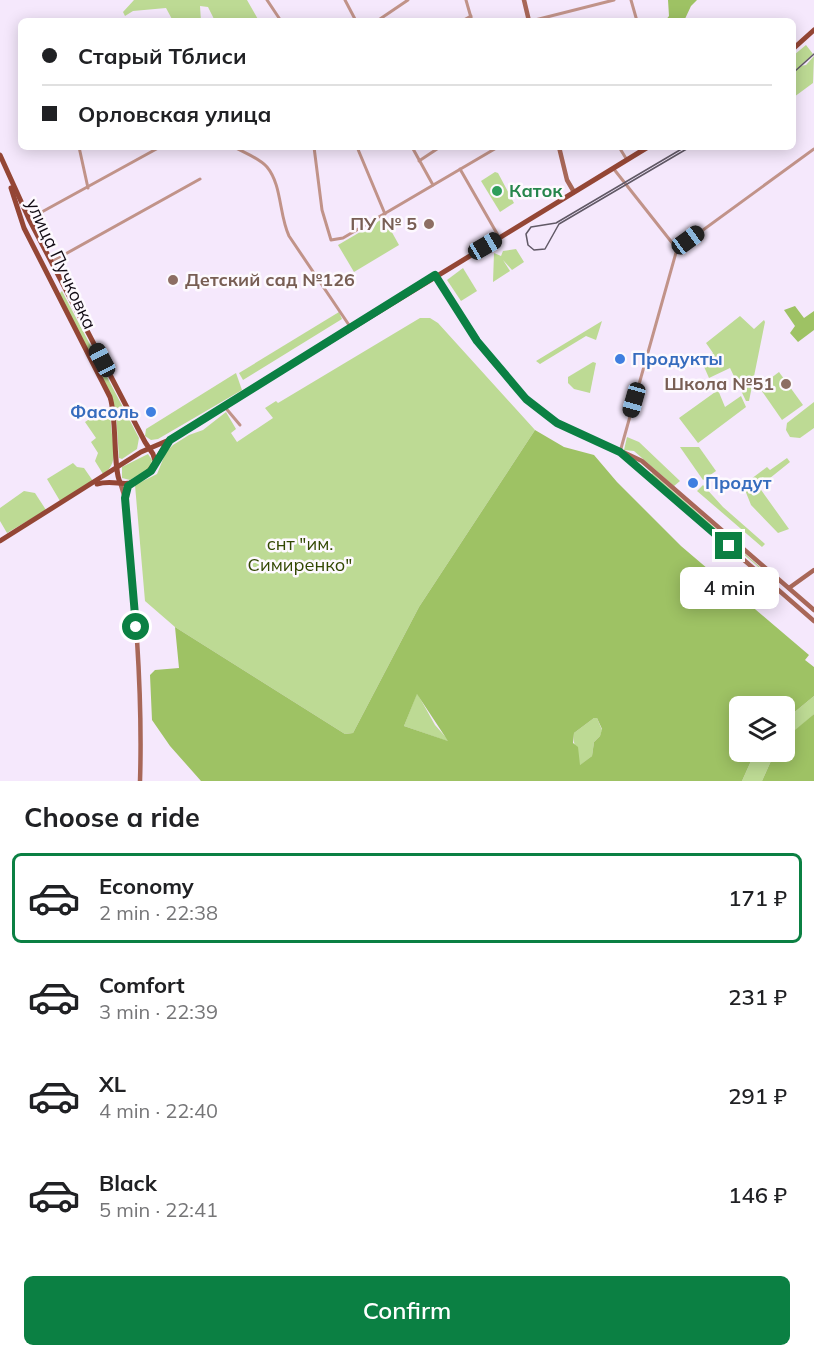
<!DOCTYPE html>
<meta charset="utf-8">
<style>
body{margin:0;font-family:Mulish,sans-serif;background:#f2f2f2;color:#202124;height:100vh;display:flex;flex-direction:column;font-size:22px;white-space:nowrap}
*{box-sizing:border-box;margin:0}
p{font-size:20px;color:#757577}
.icon{flex:none;width:33px;height:33px;fill:none;stroke:currentColor;stroke-width:2;stroke-linecap:round;stroke-linejoin:round}
.map{position:relative;height:781px;overflow:hidden}
.drawer{display:flex;flex-direction:column;background:#fff;flex:1}
.drawer>*{flex:none}
.banner{position:absolute;left:18px;top:18px;width:778px;height:132px;border-radius:9px;box-shadow:0 3px 15px #0003;display:grid;align-content:center;height:132px;padding:0 24px;background:#fff}
.tools{position:absolute;left:729px;top:696px;display:grid;gap:12px}
.tools a{display:grid;place-items:center;width:66px;height:66px;border-radius:9px;background:#fff;box-shadow:0 3px 15px #0003;font-size:30px}
.end{position:absolute;width:27px;height:27px;margin:-14px;border:8px solid #0b8043;background:#fff;box-shadow:0 0 0 3px #fff}
.from{border-radius:50%}
.bubble{position:absolute;height:42px;border-radius:9px;background:#fff;box-shadow:0 3px 15px #0003;font-size:20px;font-weight:600;line-height:42px;text-align:center}
.car{position:absolute;width:18px;height:36px;margin:-18px -9px;border-radius:8px;box-shadow:0 0 4px 2px #0007;background:linear-gradient(#222 24%,#8ab4d8 0 40%,#222 0 76%,#8ab4d8 0 86%,#222 0)}
.banner b{display:flex;align-items:center;gap:21px;height:57px;font-size:22px}
.banner b+b{border-top:2px solid #e0e0e0}
.banner i{width:15px;height:15px;background:#202124}
ul{padding:0;list-style:none}
li{display:flex;align-items:center;gap:18px;height:90px;margin:0 12px 9px;padding:0 12px;border:3px solid transparent;border-radius:9px}
li div{flex:1}
li b{display:block;font-size:22px}
li em{font-style:normal;font-weight:600}
li.on{border-color:#0b8043}
li>.icon{width:54px;height:54px;stroke-width:1.5}
h2{padding:0 24px;font-size:27px;line-height:72px}
.button{display:flex;gap:12px;margin-top:auto;padding:12px 24px}
.button a{flex:1;height:69px;border-radius:9px;background:#0b8043;color:#fff;font-size:24px;font-weight:600;line-height:69px;text-align:center}
.map>svg:first-child{display:block}
.green{fill:#bdda94}
.forest{fill:#9ec264;fill-rule:evenodd}
.lines{fill:none;stroke-linecap:round;stroke-linejoin:round}
.street{stroke:#c19389;stroke-width:3}
.secondary{stroke:#a86758;stroke-width:4.5}
.primary{stroke:#944635;stroke-width:5}
.tram{stroke:#615966;stroke-width:1.5}
.route{stroke:#0b8043;stroke-width:8}
.leisure-dot{fill:#2e9e5b;stroke:#fdf9fe;stroke-width:2}
.education-dot{fill:#8d6e63;stroke:#fdf9fe;stroke-width:2}
.shop-dot{fill:#3f7fe0;stroke:#fdf9fe;stroke-width:2}
.labels{text-anchor:middle;stroke-width:5;stroke-linejoin:round;paint-order:stroke}
.leisure-label{font-size:18px;font-weight:bold;fill:#27864d;stroke:#fdf9fe;text-anchor:start}
.education-label{font-size:18px;font-weight:bold;fill:#785e54;stroke:#fdf9fe;text-anchor:end}
.street-label{font-size:18px;fill:#110b14;stroke:#fdf9fe}
.shop-label{font-size:18px;font-weight:bold;fill:#366cbe;stroke:#fdf9fe;text-anchor:start}
.park-label{font-size:18px;fill:#314700;stroke:#fdf9fe}
</style>
<div class="map">
<svg width="814" height="781" viewBox="0 0 814 781">
<rect width="100%" height="100%" fill="#f5e8fc"/>
<g class="green">
<polygon points="134,0 247,0 259,21 215,21 208,7 200,6 201,21 173,21 166,8 133,11 125,16 123,12"/>
<polygon points="806,45 813,54 800,66 806,65 814,56 813,83 794,97 794,55"/>
<polygon points="495,172 498,173 514,203 500,212 481,181"/>
<polygon points="384,218 399,245 354,272 338,245"/>
<polygon points="516,249 524,262 512,270 503,260 510,271 493,282 494,253 501,256 503,251"/>
<polygon points="463,268 477,291 461,301 447,280"/>
<polygon points="62,291 139,438 137,449 122,459 119,458 116,413 59,294"/>
<polygon points="339,312 342,319 243,380 239,373"/>
<polygon points="740,316 754,329 764,320 765,322 749,401 746,401 730,368 709,378 702,362 713,353 706,343"/>
<polygon points="420,318 430,318 438,323 535,430 419,607 353,733 345,734 175,627 145,601 135,485 157,474 166,452 173,445 189,435 203,430 226,412 236,429 231,433 237,442 273,418 265,408 276,401 278,403"/>
<polygon points="602,321 596,340 586,336 540,364 536,361"/>
<polygon points="593,362 596,363 590,393 574,389 568,383 568,377"/>
<polygon points="779,372 803,405 782,420 759,387"/>
<polygon points="236,373 242,390 158,439 151,440 145,436 146,429"/>
<polygon points="718,390 725,407 741,396 746,407 698,443 679,418"/>
<polygon points="814,402 814,428 800,438 790,437 786,430 787,423"/>
<path d="M106,408l4,2 1,7c-2,19 12,45 -8,57l-8,-13 3,-8 -7,-11 5,-4 -11,-16z"/>
<polygon points="627,437 639,442 680,481 674,486 634,451 624,450"/>
<polygon points="680,447 699,447 716,471 703,480"/>
<polygon points="148,454 152,460 150,468 130,480 122,478 122,467"/>
<polygon points="787,458 790,462 759,487 789,529 778,533 751,505 743,485 767,467 770,470"/>
<polygon points="73,463 77,467 84,468 93,481 60,501 47,479"/>
<polygon points="652,473 776,581 777,583 651,475"/>
<polygon points="703,485 723,507 765,544 762,547 697,491"/>
<polygon points="24,491 35,493 46,510 7,533 0,521 0,508"/>
<polygon points="417,693 435,725 450,742 404,726"/>
<polygon points="814,696 814,714 785,740 785,720"/>
<path d="M594,718h3l5,12 -2,6 -6,6 -2,14 -13,10c0,-12 -7,-21 -5,-33z"/>
<polygon points="755,752 775,752 762,781 742,781"/>
</g>
<g class="forest">
<polygon points="668,0 697,0 691,6 684,21 665,21 669,16"/>
<polygon points="795,306 804,318 814,311 814,330 798,342 790,333 795,326 784,310"/>
<path d="M535,430l29,17 30,8 23,27 64,64 128,109 -4,5 9,7v29l-29,24 -1,-14h-44v46h15l-13,29h-541l-31,-35 -18,-26 -2,-45 5,-5 24,-2 -4,-41 170,107 8,-1 66,-126zM417,694l31,47 -44,-15zM594,718h3l5,11 -2,7 -6,6 -2,14 -12,9 -2,-18 -5,-4 1,-10z"/>
<polygon points="814,714 814,781 762,781 775,752 784,752 785,740 788,736"/>
</g>
<g class="lines">
<g class="street">
<polyline points="267,0 281,21"/>
<polyline points="345,0 356,21"/>
<polyline points="466,0 472,21"/>
<polyline points="631,0 637,21"/>
<polyline points="377,21 408,0"/>
<polyline points="462,21 471,16"/>
<polyline points="531,21 614,0"/>
<polyline points="79,147 88,188"/>
<path d="M234,147c11,6 25,11 33,20 15,18 12,48 22,69l62,92"/>
<polyline points="314,147 322,210 331,240 343,238 498,147"/>
<polyline points="357,147 385,214"/>
<polyline points="412,147 433,185"/>
<polyline points="619,147 627,160"/>
<polyline points="419,161 440,147"/>
<polyline points="613,168 677,249"/>
<polyline points="460,169 499,237"/>
<polyline points="29,219 160,147"/>
<polyline points="51,262 200,179"/>
<polyline points="224,406 240,425"/>
<polyline points="620,452 677,249 814,149"/>
</g>
<g class="secondary">
<polyline points="524,0 529,21"/>
<polyline points="559,147 567,180 574,192"/>
<polyline points="435,275 491,360 537,409 557,423 620,452 814,621"/>
<polyline points="623,452 642,461 814,610"/>
<path d="M120,482l5,16c9,94 18,189 15,283"/>
<polyline points="789,588 814,570"/>
</g>
<g class="primary">
<polyline points="794,48 814,30"/>
<polyline points="0,155 29,219 145,442 153,454 156,464"/>
<path d="M11,188l13,40 86,169c7,21 3,72 10,85"/>
<path d="M97,484c14,-4 24,1 33,-1 22,-6 26,-26 38,-42"/>
<polyline points="0,541 141,452 169,440 648,147"/>
</g>
<g class="tram">
<polyline points="794,72 814,54"/>
<polyline points="685,147 556,223 531,227 526,234 528,245 534,250 545,249 559,224 690,147"/>
</g>
</g>
<g class="lines">
<polyline class="route" points="136,627 125,498 128,486 151,471 170,440 435,275 477,341 526,399 557,423 620,452 729,546"/>
</g>
<circle class="leisure-dot" cx="497" cy="191" r="6"/>
<g class="education-dot">
<circle cx="429" cy="224" r="6"/>
<circle cx="173" cy="280" r="6"/>
<circle cx="786" cy="384" r="6"/>
</g>
<g class="shop-dot">
<circle cx="620" cy="359" r="6"/>
<circle cx="151" cy="412" r="6"/>
<circle cx="693" cy="483" r="6"/>
</g>
<g class="labels">
<g class="leisure-label">
<text x="509" y="197">Каток</text>
</g>
<g class="education-label">
<text x="417" y="230">ПУ № 5</text>
<text x="185" y="286" text-anchor="start">Детский сад №126</text>
<text x="774" y="390">Школа №51</text>
</g>
<g class="street-label">
<text transform="translate(61 264) rotate(65)" y="6">улица Пучковка</text>
</g>
<g class="shop-label">
<text x="632" y="365">Продукты</text>
<text x="139" y="418" text-anchor="end">Фасоль</text>
<text x="705" y="489">Продут</text>
</g>
<g class="park-label">
<text x="300" y="550">снт "им.<tspan x="300" dy="21">Симиренко"</tspan></text>
</g>
</g>
</svg>
<div class="tools">
<a><svg class="icon" aria-label="layers" viewBox="0 0 24 24"><path d="M12 4l9 5-9 5-9-5zM3 14l9 5 9-5"/></svg></a>
</div>
<i class="end from" style="left:136px;top:627px"></i>
<i class="end" style="left:729px;top:546px"></i>
<div class="bubble" style="left:680px;top:567px;width:99px">4 min</div>
<i class="car" style="left:688px;top:240px;rotate:54deg"></i>
<i class="car" style="left:485px;top:246px;rotate:60deg"></i>
<i class="car" style="left:102px;top:360px;rotate:332deg"></i>
<i class="car" style="left:634px;top:400px;rotate:196deg"></i>
<div class="banner">
<b><i class="from"></i>Старый Тблиси</b>
<b><i></i>Орловская улица</b>
</div>
</div>
<section class="drawer">
<h2>Choose a ride</h2>
<ul>
<li class="on"><svg class="icon" aria-label="car" viewBox="0 0 24 24"><path d="M5 17H2v-5l4-1 3-4h7l3 4 3 1v5h-3M9 17h6M6 11h13"/><circle cx="7" cy="17" r="2"/><circle cx="17" cy="17" r="2"/></svg><div><b>Economy</b><p>2 min · 22:38</p></div><em>171 ₽</em></li>
<li><svg class="icon" aria-label="car" viewBox="0 0 24 24"><path d="M5 17H2v-5l4-1 3-4h7l3 4 3 1v5h-3M9 17h6M6 11h13"/><circle cx="7" cy="17" r="2"/><circle cx="17" cy="17" r="2"/></svg><div><b>Comfort</b><p>3 min · 22:39</p></div><em>231 ₽</em></li>
<li><svg class="icon" aria-label="car" viewBox="0 0 24 24"><path d="M5 17H2v-5l4-1 3-4h7l3 4 3 1v5h-3M9 17h6M6 11h13"/><circle cx="7" cy="17" r="2"/><circle cx="17" cy="17" r="2"/></svg><div><b>XL</b><p>4 min · 22:40</p></div><em>291 ₽</em></li>
<li><svg class="icon" aria-label="car" viewBox="0 0 24 24"><path d="M5 17H2v-5l4-1 3-4h7l3 4 3 1v5h-3M9 17h6M6 11h13"/><circle cx="7" cy="17" r="2"/><circle cx="17" cy="17" r="2"/></svg><div><b>Black</b><p>5 min · 22:41</p></div><em>146 ₽</em></li>
</ul>
<div class="button"><a>Confirm</a></div>
</section>
